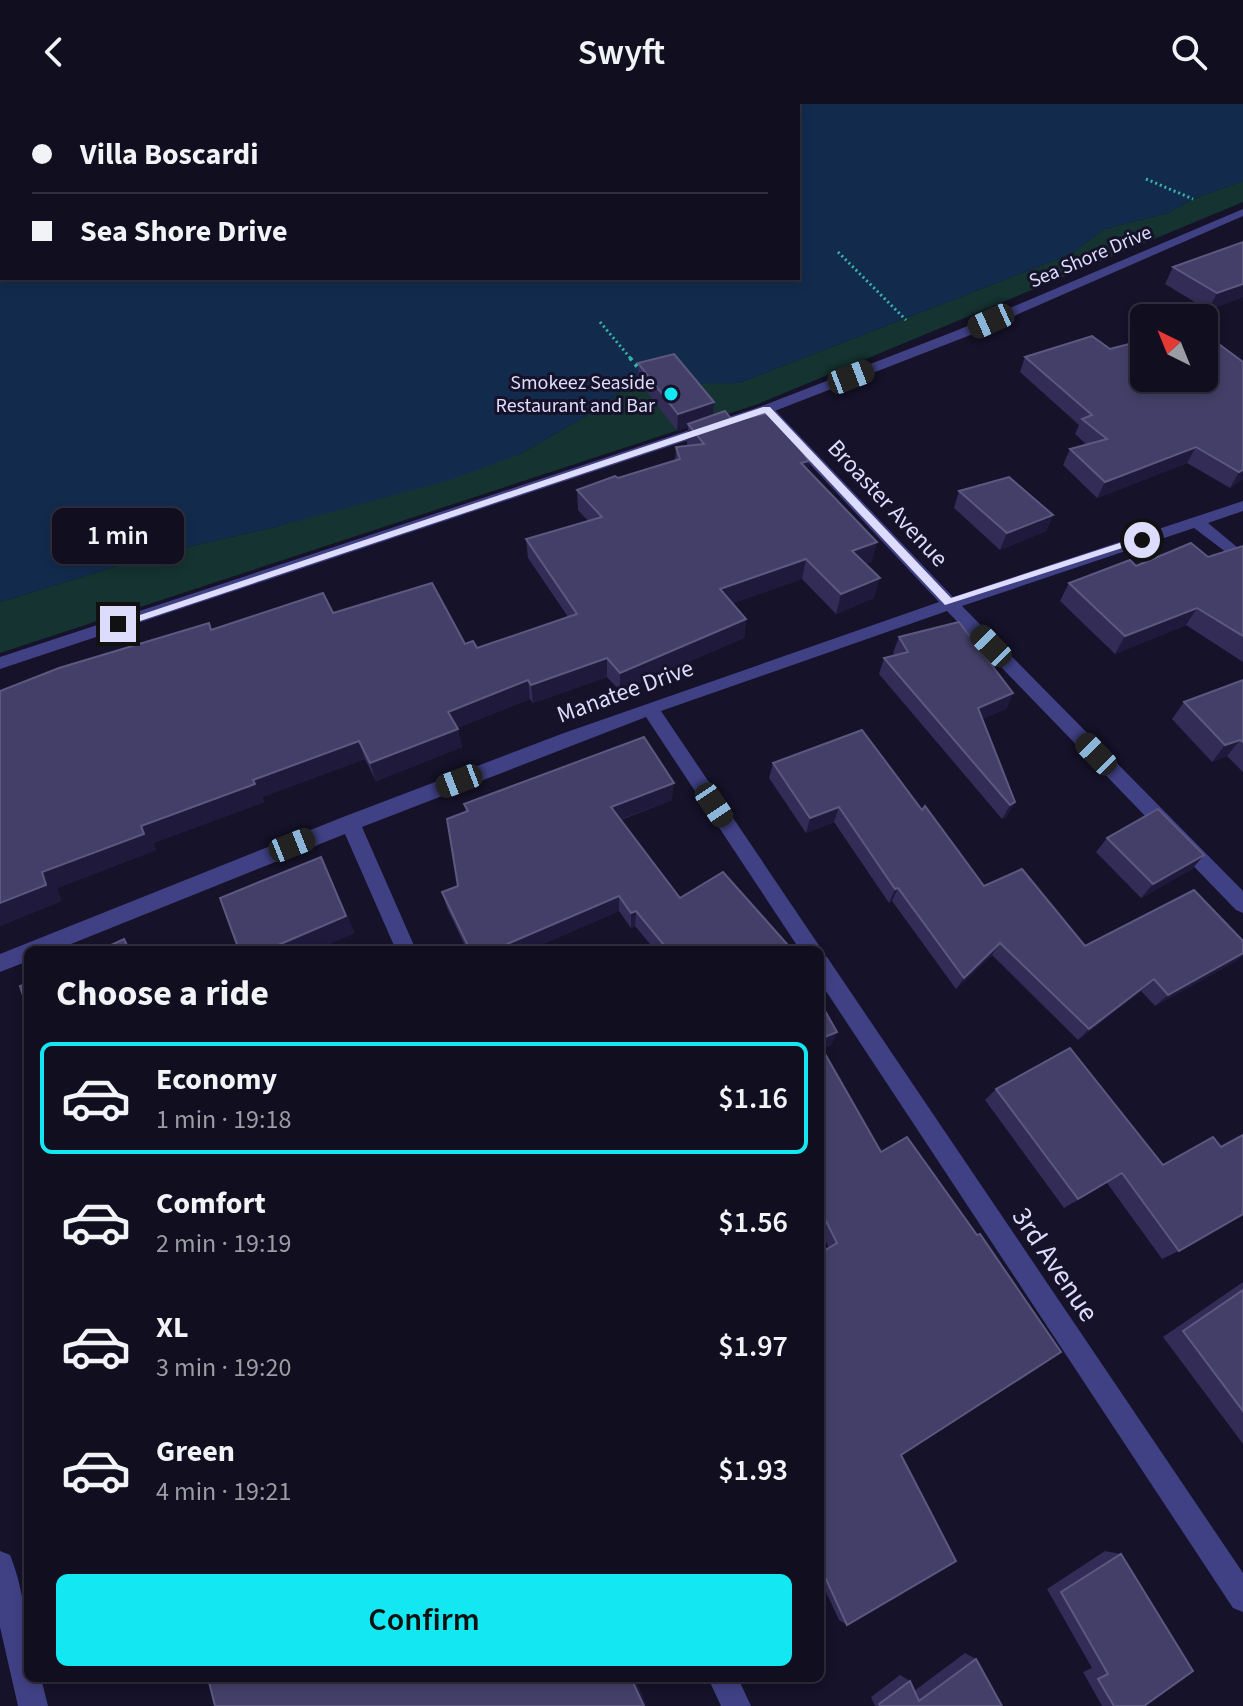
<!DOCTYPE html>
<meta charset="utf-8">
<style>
body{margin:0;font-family:"Source Sans 3",sans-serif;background:#191728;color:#f1f3f6;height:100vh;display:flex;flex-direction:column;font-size:30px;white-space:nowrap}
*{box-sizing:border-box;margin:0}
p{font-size:26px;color:#9c9ca4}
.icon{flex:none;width:44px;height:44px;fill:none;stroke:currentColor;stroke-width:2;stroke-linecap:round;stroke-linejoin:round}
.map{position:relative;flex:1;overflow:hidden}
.sheet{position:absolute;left:24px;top:842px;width:800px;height:736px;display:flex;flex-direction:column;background:#100e1f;border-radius:12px;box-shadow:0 4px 12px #0003,0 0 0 2px #302e3d}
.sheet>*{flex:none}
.banner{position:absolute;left:0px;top:0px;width:800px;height:176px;box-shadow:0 4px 12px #0003,0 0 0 2px #302e3d;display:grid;align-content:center;height:176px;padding:0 32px;background:#100e1f}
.needle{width:52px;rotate:317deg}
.tools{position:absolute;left:1130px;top:200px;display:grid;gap:16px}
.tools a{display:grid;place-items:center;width:88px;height:88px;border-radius:12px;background:#100e1f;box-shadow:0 4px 12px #0003,0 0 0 2px #302e3d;font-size:40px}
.end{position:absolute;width:36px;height:36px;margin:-18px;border:10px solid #dedcfd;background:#111;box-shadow:0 0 0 4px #111}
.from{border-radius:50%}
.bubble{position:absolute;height:56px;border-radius:12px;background:#100e1f;box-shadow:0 4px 12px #0003,0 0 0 2px #302e3d;font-size:26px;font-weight:600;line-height:56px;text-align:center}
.car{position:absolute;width:24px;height:48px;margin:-24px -12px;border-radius:10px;box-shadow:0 0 6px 2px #0007;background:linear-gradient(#222 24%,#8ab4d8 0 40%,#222 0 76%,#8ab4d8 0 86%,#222 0)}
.banner b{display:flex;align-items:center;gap:28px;height:76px;font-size:30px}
.banner b+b{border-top:2px solid #302e3d}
.banner i{width:20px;height:20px;background:#f1f3f6}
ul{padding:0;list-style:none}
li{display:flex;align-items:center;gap:24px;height:112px;margin:0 16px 12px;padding:0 16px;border:4px solid transparent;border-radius:12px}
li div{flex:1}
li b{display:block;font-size:30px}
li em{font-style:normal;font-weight:600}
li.active{border-color:#13e7f2}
li>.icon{width:72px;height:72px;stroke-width:1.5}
h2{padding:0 32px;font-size:36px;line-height:96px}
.action{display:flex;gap:16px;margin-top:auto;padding:16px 32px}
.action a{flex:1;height:92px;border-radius:12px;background:#13e7f2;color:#111;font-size:32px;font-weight:600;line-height:92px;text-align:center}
header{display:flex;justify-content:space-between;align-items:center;height:104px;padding:0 32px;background:#100e1f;font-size:36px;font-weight:600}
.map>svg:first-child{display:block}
.green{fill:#153330}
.water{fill:#122b4d;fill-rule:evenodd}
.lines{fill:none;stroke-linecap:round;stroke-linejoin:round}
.path-far1{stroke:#38b5a7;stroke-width:3;stroke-dasharray:2 3;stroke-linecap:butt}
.path{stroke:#38b5a7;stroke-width:4;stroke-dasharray:3 5;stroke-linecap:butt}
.minor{fill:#404185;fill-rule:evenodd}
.tertiary{fill:#404185;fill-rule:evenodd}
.wall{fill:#322c56}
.shaded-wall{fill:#1f1a3c}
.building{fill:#443f68;stroke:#5c587f;stroke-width:2}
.route{fill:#dedcfd}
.poi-dot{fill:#13e7f2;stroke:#151229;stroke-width:3}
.labels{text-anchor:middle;stroke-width:6;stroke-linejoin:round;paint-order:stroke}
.far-street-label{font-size:20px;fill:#dedcfd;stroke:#151229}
.far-poi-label{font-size:20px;fill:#dedcfd;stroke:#151229;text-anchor:end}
.street-label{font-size:24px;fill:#dedcfd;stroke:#151229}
.near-street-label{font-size:28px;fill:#dedcfd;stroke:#151229}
</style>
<header><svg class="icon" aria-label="back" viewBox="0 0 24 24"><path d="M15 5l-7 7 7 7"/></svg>Swyft<svg class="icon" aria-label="search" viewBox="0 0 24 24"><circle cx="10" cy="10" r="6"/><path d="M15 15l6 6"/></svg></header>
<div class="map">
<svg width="1243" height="1602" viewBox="0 0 1243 1602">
<rect width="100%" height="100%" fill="#151229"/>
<polygon class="green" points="1243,77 1243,98 758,300 0,549 0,498 153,451 275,423 520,350 600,304 643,269 739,279 1071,150 1104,125 1168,109 1193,95"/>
<path class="water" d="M0,0h1243v77l-50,18 -25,14 -64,16 -33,25 -332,129 -40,1 -56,-11 -43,35 -80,46 -70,26 -175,47 -122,28 -153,47zM2,2h796v172h-796z"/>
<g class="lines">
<g class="path-far1">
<polyline points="1146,75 1193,95"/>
<polyline points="838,148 906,216"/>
<polyline points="600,218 632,256"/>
</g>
<polyline class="path" points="630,254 642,268"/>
<g class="minor">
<polygon points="769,304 774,305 953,493 1243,397 1243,407 1208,419 1243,448 1243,461 1194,424 962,502 1243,787 1243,809 1236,806 947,507 661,607 818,840 821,846 820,849 820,846 800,846 646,613 362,723 416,846 396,846 345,730 56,846 28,846 28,857 0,868 0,850 343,713 564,629 939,498 764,311 764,305"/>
<polygon points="820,851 827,853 1243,1469 1243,1508 1233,1504 820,878"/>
<polygon points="708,1574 738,1574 751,1602 721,1602"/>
</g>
<g class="tertiary">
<polygon points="1243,105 1243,112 968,232 772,308 0,565 0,553 762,302 958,226"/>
<path d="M0,1447l10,4c16,40 18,81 18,123h13l7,28h-30l-18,-79z"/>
</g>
</g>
<g class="wall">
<polygon points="1243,138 1243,193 1208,206 1165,180 1173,163"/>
<polygon points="1110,245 1204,274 1243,375 1230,384 1187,359 1097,394 1063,361 1070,345 1087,341 1075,330 1079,321 1020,268 1025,253"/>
<polygon points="638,259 713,311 733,317 809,357 808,366 872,458 865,460 874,494 836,510 802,475 733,499 746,515 744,534 620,587 607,573 533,599 530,595 457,624 462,643 376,677 365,655 262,693 264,698 153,739 156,746 57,784 61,797 0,822 0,587 209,519 211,525 333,509 477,544 568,513 528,454 526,435 588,417 578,406 577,386 675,356 676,343 688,342 687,340 688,323 677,327 638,276"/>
<polygon points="959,387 1053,411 1046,427 1000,446 954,404"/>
<polygon points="1243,442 1243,558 1186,521 1115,550 1060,497 1069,479 1136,462 1208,453"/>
<polygon points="899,533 1013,589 1006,605 982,615 1015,698 1006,713 1002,715 879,570 884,554 895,551 893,549"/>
<polygon points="1243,576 1243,668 1227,652 1212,658 1172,615 1184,598"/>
<polygon points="773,659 922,706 984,782 1085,842 1243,837 1243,851 1236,857 1155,902 1141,887 1078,936 992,851 956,885 892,797 889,799 834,718 806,729 769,674"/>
<polygon points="672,696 621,716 680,794 790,846 655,846 635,822 631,824 619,807 529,846 467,846 447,804 442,788 458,782 466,708 464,700"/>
<polygon points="1107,734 1204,751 1192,765 1141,794 1096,748"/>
<polygon points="820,898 837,928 831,941 822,944 901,1351 847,1521 839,1516 820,1475 820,1149 829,1144 820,1125"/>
<polygon points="1070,944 1179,1147 1162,1155 1107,1079 1064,1104 985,996 996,985"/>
<polygon points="1243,1178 1243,1340 1163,1233"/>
<polygon points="1105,1447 1121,1450 1144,1602 1102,1602 1083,1568 1092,1564 1047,1485"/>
<polygon points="965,1549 976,1555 1002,1602 875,1602 871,1593 900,1571 910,1577 914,1587"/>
</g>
<g class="shaded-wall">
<polygon points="1243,180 1243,193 1208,206 1217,189"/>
<polygon points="714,298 713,315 688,320 688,323 677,327 678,310"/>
<polygon points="1196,343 1187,359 1097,394 1105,378"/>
<polygon points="809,357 806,377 801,359"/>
<polygon points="1243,366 1243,375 1230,384 1239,368"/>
<polygon points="1053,411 1046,427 1000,446 1007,429"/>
<polygon points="877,438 872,458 847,467 852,447"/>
<polygon points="806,455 802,475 718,505 720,485"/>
<polygon points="880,474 874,494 836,510 841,490"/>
<polygon points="1197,504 1186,521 1115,550 1125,532"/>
<polygon points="746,515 744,534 620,587 620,569"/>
<polygon points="607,554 607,573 533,599 531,581"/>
<polygon points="528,576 530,595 452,626 448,608"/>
<polygon points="1013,589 1006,605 971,620 978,604"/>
<polygon points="458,625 462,643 376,677 370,659"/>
<polygon points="1240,636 1227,652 1212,658 1225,641"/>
<polygon points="359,637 365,655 262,693 264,698 153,739 156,746 57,784 61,797 0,822 0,799 42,768 141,722 253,676"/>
<polygon points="674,679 672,696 611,719 611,703"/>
<polygon points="1015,698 1006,713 1002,715 1010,701"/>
<polygon points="839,703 834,718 806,729 810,714"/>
<polygon points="1204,751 1192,765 1141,794 1153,780"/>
<polygon points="330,772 355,829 316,846 280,846 278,841"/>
<polygon points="898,784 892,797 889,799 895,785"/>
<polygon points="619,792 619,807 529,846 493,846"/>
<polygon points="636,807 635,822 631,824 631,809"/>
<polygon points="124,835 135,846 129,846"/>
<polygon points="1000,839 992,851 956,885 964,874"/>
<polygon points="1243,849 1243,851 1236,857 1155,902 1168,891"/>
<polygon points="1154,875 1141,887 1078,936 1089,925"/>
<polygon points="837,928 831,941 820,945 820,935"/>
<polygon points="631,1574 635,1574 647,1602 644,1602"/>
</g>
<g class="building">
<polygon points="1243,138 1243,180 1217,189 1173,163"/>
<polygon points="1204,229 1243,258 1243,366 1239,368 1196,343 1105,378 1070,345 1107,335 1082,315 1092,311 1025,253 1092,232 1110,245 1144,236 1144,274 1204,274"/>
<polygon points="674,250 714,298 678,310 638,259"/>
<polygon points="725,307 733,317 773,308 809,357 801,359 877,438 852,447 880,474 841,490 806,455 720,485 746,515 620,569 607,554 531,581 528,576 448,608 458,625 370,659 359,637 253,676 255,680 141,722 144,730 42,768 46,781 0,799 0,587 59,564 209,519 211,526 323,489 333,509 432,479 465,540 473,537 477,544 577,510 526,435 602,413 577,386 615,372 618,374 680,355 676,343 704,340 688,320"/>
<polygon points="1009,373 1053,411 1007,429 959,387"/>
<polygon points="1191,439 1208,453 1243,442 1243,532 1197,504 1125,532 1069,479 1130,456 1136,462"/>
<polygon points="959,518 1013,589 978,604 1015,698 1010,701 884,554 908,548 899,533"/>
<polygon points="1243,576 1243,638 1240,636 1225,641 1184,598"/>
<polygon points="862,626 922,706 925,702 984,782 1022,765 1085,842 1194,786 1243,837 1243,849 1168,891 1154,875 1089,925 1000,839 964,874 898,784 895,785 839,703 810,714 773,659"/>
<polygon points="644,633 674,679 611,703 680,794 723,768 787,840 790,846 668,846 636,807 631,809 619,792 493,846 470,846 442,788 458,782 447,715 468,707 464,700"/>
<polygon points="1158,705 1204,751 1153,780 1107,734"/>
<polygon points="321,753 346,812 278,841 280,846 239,846 220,794"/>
<polygon points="124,835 129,846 100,846"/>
<polygon points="28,879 28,907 20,882"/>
<polygon points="820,898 837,928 820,935"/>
<polygon points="820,941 881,1048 907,1033 977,1131 980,1130 1061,1248 901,1351 956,1457 847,1521 820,1462 820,1149 837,1139 820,1105"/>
<polygon points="1070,944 1163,1061 1213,1033 1221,1043 1243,1031 1243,1110 1179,1147 1122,1069 1078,1095 996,985"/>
<polygon points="1243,1186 1243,1307 1183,1227"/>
<polygon points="1121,1450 1193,1567 1144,1602 1114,1602 1098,1575 1108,1570 1061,1488"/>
<polygon points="976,1555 1002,1602 880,1602 879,1600 910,1577 919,1597"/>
<polygon points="208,1574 631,1574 644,1602 215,1602"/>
</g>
<polygon class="route" points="763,303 770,303 951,494 1138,433 1147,436 945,501 765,309 122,523 113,520"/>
<circle class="poi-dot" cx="671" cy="290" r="8"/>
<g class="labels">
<g class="far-street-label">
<text transform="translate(1090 152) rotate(-23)" y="7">Sea Shore Drive</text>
</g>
<g class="far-poi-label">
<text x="655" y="285">Smokeez Seaside<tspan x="655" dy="23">Restaurant and Bar</tspan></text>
</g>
<g class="street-label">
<text transform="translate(888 399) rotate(47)" y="8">Broaster Avenue</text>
<text transform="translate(625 587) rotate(-20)" y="8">Manatee Drive</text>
</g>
<g class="near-street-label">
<text transform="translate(1056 1160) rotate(56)" y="10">3rd Avenue</text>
</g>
</g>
</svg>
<div class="tools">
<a><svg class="needle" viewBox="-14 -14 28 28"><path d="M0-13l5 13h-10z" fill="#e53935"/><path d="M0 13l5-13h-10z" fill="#9c9ca4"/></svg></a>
</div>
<i class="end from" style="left:1142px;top:436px"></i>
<i class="end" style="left:118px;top:520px"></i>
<div class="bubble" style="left:52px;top:404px;width:132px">1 min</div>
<i class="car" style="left:991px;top:217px;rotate:246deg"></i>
<i class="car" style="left:851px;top:273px;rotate:69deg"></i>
<i class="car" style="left:991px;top:542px;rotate:316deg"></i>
<i class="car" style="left:1096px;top:650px;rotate:316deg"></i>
<i class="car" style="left:459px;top:677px;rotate:249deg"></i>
<i class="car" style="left:714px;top:701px;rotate:146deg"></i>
<i class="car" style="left:292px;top:741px;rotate:68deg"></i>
<div class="banner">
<b><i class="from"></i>Villa Boscardi</b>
<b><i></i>Sea Shore Drive</b>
</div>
<section class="sheet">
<h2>Choose a ride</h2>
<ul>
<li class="active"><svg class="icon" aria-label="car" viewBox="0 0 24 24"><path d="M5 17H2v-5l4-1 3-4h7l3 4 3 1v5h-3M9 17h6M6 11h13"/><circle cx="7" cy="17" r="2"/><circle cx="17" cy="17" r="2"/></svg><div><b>Economy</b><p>1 min · 19:18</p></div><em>$1.16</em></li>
<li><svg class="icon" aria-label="car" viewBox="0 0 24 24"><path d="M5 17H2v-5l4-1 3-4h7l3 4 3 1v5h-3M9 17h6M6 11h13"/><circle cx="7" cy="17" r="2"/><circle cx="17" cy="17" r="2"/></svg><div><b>Comfort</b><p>2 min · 19:19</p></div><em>$1.56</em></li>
<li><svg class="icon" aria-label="car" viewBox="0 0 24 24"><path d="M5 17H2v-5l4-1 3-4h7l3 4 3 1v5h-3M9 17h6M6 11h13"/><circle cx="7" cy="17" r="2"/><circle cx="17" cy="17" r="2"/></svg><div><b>XL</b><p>3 min · 19:20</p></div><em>$1.97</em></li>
<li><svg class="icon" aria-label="car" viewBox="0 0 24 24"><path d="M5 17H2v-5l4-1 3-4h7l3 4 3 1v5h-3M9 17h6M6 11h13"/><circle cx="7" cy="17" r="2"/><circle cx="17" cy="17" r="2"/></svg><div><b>Green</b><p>4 min · 19:21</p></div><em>$1.93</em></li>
</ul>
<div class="action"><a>Confirm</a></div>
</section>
</div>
